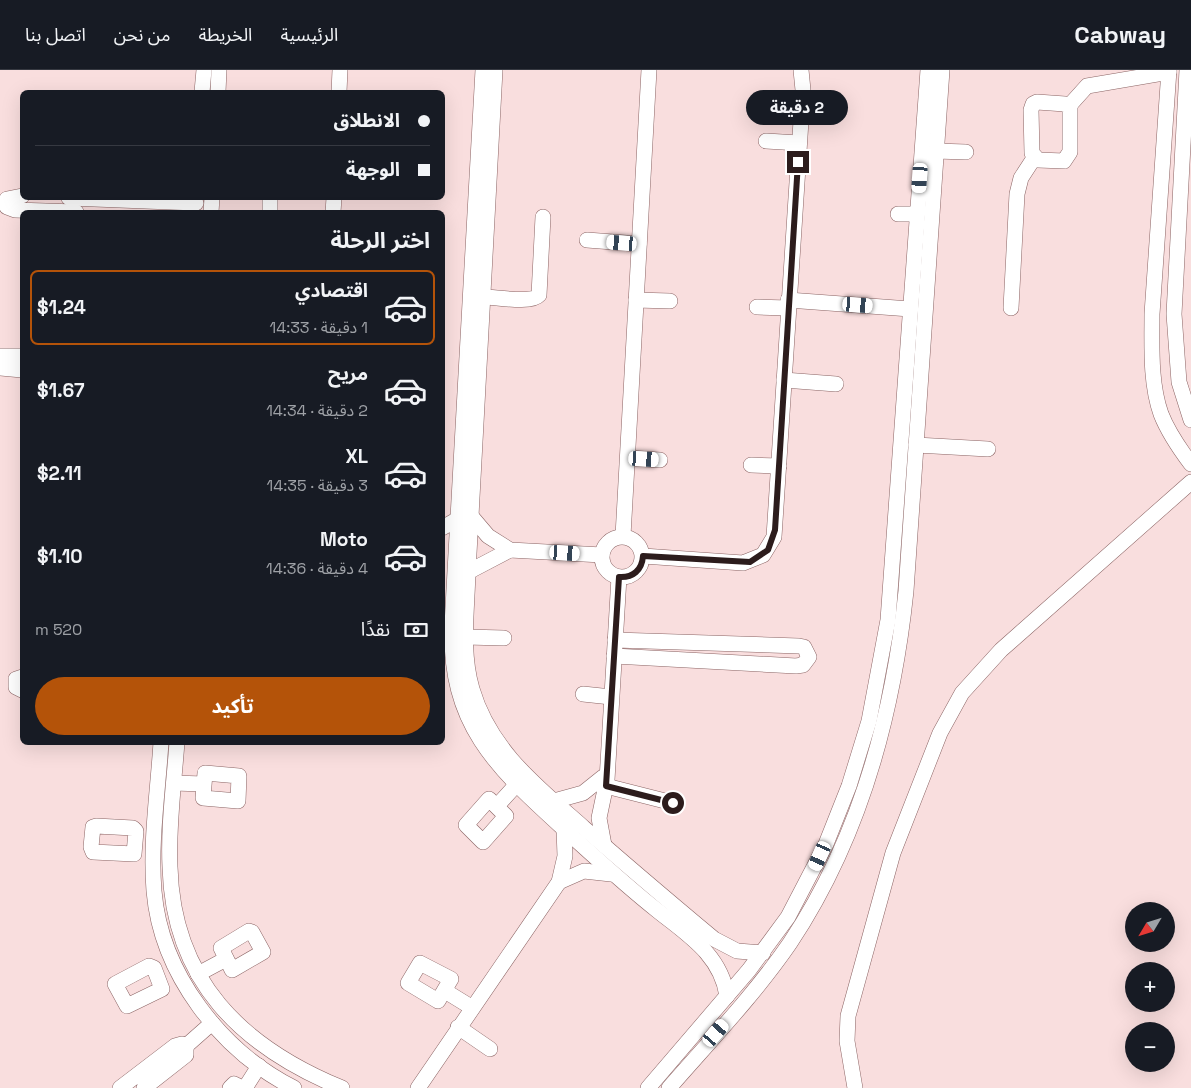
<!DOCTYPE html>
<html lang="ar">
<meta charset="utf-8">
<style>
body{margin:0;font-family:"Space Grotesk","Noto Sans Arabic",sans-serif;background:#242831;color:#f1f3f6;direction:rtl;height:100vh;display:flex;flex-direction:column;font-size:19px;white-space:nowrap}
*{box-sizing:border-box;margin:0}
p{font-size:16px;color:#9ea1a6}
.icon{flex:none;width:28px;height:28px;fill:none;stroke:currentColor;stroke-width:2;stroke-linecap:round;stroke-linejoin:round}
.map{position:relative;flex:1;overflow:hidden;direction:ltr}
.panel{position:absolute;left:20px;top:140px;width:425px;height:535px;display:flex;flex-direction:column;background:#171b24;border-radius:8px;box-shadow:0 5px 20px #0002;direction:rtl}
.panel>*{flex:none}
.hud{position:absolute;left:20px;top:20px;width:425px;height:110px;border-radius:8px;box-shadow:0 5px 20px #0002;direction:rtl;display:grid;align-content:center;height:110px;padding:0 15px;background:#171b24}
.needle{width:32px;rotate:232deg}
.tools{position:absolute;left:1125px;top:832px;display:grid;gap:10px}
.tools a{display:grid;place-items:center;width:50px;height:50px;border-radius:50%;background:#171b24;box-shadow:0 5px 20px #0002;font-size:25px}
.end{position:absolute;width:22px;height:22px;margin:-11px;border:6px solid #2c1c1c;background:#fff;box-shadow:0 0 0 2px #fff}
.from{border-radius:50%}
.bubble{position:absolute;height:35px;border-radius:18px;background:#171b24;box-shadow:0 5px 20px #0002;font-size:16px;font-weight:700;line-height:35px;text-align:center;direction:rtl}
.car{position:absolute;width:15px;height:30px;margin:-15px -8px;border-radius:6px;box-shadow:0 0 4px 1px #0007;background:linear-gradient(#fff 24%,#345 0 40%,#fff 0 76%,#345 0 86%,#fff 0)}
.hud b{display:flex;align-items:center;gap:18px;height:48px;font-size:19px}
.hud b+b{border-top:1px solid #363941}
.hud i{width:12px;height:12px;background:#f1f3f6}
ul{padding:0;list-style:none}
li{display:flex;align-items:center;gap:15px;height:75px;margin:0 10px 8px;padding:0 5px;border:2px solid transparent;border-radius:8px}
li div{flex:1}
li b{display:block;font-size:19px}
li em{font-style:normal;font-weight:700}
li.on{border-color:#b45309}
li>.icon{width:45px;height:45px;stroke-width:1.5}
h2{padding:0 15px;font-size:22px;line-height:60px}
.pay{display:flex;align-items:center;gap:12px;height:55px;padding:0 15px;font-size:19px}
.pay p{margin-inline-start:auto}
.cta{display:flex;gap:10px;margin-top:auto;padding:10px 15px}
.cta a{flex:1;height:58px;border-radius:30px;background:#b45309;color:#fff;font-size:20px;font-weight:700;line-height:58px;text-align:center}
header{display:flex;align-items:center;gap:30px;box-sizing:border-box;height:70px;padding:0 25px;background:#171b24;border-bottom:1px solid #363941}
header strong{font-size:24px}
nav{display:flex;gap:28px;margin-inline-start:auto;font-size:18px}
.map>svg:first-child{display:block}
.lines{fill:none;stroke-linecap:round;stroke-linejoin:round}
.minor-casing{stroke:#8b6464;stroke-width:16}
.minor{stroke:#fff;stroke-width:15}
.route{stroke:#2c1c1c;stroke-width:6}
</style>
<header>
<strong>Cabway</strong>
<nav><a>الرئيسية</a><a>الخريطة</a><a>من نحن</a><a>اتصل بنا</a></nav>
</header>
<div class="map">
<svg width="1191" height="1018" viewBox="0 0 1191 1018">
<rect width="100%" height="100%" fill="#f9dede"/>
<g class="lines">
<defs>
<g id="minor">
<path d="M483,0l-31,555c-3,100 44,142 112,204 31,28 61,56 94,82 30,24 63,44 69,85"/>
<path d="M495,0l-27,502c-1,39 -7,80 4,117 18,62 67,99 112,139 43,38 87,75 130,111l23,12 26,2"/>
<path d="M1169,0l-17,244c0,32 -2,69 9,100 7,18 18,34 30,50"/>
<polyline points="1187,0 1174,244 1179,312 1191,350"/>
<polyline points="202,22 204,0"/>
<polyline points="218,22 219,0"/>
<polyline points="339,22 340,0"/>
<polygon points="1037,32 1065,34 1070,37 1070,82 1064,91 1038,90 1032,83 1031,40 1033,34"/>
<polyline points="1069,36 1087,16 1169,2"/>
<polyline points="801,46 831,47"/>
<polyline points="766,71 799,73"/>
<polyline points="936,81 966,82"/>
<polyline points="22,126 7,129 7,137 15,140 76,142"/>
<polyline points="69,128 196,133"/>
<polyline points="211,142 212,128"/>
<polyline points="270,142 270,128"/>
<polyline points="333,142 334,128"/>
<polyline points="898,144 917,144"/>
<polyline points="587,170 639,174"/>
<path d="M483,227c13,0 48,7 56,-2l4,-78"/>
<polyline points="636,230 670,231"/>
<polyline points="788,230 910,239"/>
<polyline points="757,237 788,238"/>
<polyline points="1011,238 1017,124 1021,108 1034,88"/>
<polyline points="0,286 22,286"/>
<polyline points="0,298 22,300"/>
<polyline points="784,310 836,314"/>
<polyline points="916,375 988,379"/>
<polyline points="628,388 660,390"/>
<polyline points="751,395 779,396"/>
<polyline points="471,446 488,466 510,480 602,485"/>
<polyline points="442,458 458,449"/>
<polyline points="623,466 649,0"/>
<circle cx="622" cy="487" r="20"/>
<polyline points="643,486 743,493 763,485 774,467 803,20 801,0"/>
<polyline points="468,502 510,480"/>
<polyline points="466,567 504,568"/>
<polyline points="614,586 796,596 803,595 809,587 804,577 799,576 615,570"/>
<polyline points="22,607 16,609 16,617 22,620"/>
<polyline points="583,624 611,627"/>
<path d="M161,672c-3,49 -11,100 -7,149 7,83 67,160 140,197"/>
<path d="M177,672c-3,42 -9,84 -7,125 3,114 72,180 172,221"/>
<polygon points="205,703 239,706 238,731 203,728"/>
<polyline points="174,713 203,714"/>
<polyline points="598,714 673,733"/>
<polygon points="489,729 506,746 483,772 466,755"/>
<polyline points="554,731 583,723 603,707"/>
<polyline points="497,736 516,715"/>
<polygon points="96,756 133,758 136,761 134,784 93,782 91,777 93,757"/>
<polyline points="604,775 599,748 607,710 619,507"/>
<polyline points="559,812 584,801 611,804"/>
<polygon points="249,861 252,862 263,882 232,900 221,878"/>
<polygon points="420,893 451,909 438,931 408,913"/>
<polygon points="149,896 154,898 162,919 127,936 115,914"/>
<polyline points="198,904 226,889"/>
<polyline points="445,921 471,937"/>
<polyline points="458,957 490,979"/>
<polyline points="186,976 212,953"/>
<polyline points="120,1018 175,976 182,974 186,976 186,985 144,1018"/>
<polyline points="230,1018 234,1014 242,1018"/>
<polyline points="245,1018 259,996"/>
<polyline points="418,1018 559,812 565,786 564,759"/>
<polyline points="648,1018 749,900 788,847 826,774 849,716 869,651 888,550 928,0"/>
<path d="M669,1018c41,-47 86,-94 121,-145 70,-105 103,-227 116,-352l36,-521"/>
<polyline points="855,1018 847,971 848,946 893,783 940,663 962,623 1001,580 1191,412"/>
</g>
</defs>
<use href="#minor" class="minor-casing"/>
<use href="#minor" class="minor"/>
</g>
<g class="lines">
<path class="route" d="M673,733l-67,-17 13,-209c14,1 23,-7 24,-21l107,6 18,-12 7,-20 23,-368"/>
</g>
</svg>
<div class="tools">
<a><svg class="needle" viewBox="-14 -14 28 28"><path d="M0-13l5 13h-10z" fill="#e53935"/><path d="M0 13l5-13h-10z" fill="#9ea1a6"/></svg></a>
<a>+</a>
<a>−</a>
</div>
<i class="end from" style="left:673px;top:733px"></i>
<i class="end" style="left:798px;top:92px"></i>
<div class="bubble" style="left:746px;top:20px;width:102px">2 دقيقة</div>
<i class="car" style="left:920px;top:108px;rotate:184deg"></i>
<i class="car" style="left:622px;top:173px;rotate:274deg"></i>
<i class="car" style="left:858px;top:235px;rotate:94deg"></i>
<i class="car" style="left:644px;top:389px;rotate:93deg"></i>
<i class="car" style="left:565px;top:483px;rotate:93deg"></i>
<i class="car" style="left:820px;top:786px;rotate:204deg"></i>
<i class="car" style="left:716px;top:963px;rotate:41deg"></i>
<div class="hud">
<b><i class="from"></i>الانطلاق</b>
<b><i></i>الوجهة</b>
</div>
<section class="panel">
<h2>اختر الرحلة</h2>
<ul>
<li class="on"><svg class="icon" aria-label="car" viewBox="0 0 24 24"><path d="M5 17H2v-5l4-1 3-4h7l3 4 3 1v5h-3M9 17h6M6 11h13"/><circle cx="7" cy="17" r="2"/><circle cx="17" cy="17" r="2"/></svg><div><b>اقتصادي</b><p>1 دقيقة · 14:33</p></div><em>$1.24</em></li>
<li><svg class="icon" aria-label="car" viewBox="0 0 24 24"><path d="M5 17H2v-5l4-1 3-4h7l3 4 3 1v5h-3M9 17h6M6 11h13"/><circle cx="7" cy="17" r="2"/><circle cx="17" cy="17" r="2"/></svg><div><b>مريح</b><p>2 دقيقة · 14:34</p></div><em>$1.67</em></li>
<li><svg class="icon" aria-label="car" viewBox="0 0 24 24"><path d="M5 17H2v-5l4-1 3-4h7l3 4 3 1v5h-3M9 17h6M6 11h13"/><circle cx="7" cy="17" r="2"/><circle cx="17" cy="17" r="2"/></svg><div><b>XL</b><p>3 دقيقة · 14:35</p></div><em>$2.11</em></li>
<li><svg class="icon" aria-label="car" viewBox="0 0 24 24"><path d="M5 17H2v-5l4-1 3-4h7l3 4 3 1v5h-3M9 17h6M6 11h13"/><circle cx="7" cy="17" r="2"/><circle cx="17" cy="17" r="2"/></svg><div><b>Moto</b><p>4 دقيقة · 14:36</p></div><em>$1.10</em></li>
</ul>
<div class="pay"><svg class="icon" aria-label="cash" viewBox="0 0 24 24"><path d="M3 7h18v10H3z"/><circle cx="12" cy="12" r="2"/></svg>نقدًا<p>520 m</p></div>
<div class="cta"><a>تأكيد</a></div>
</section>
</div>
